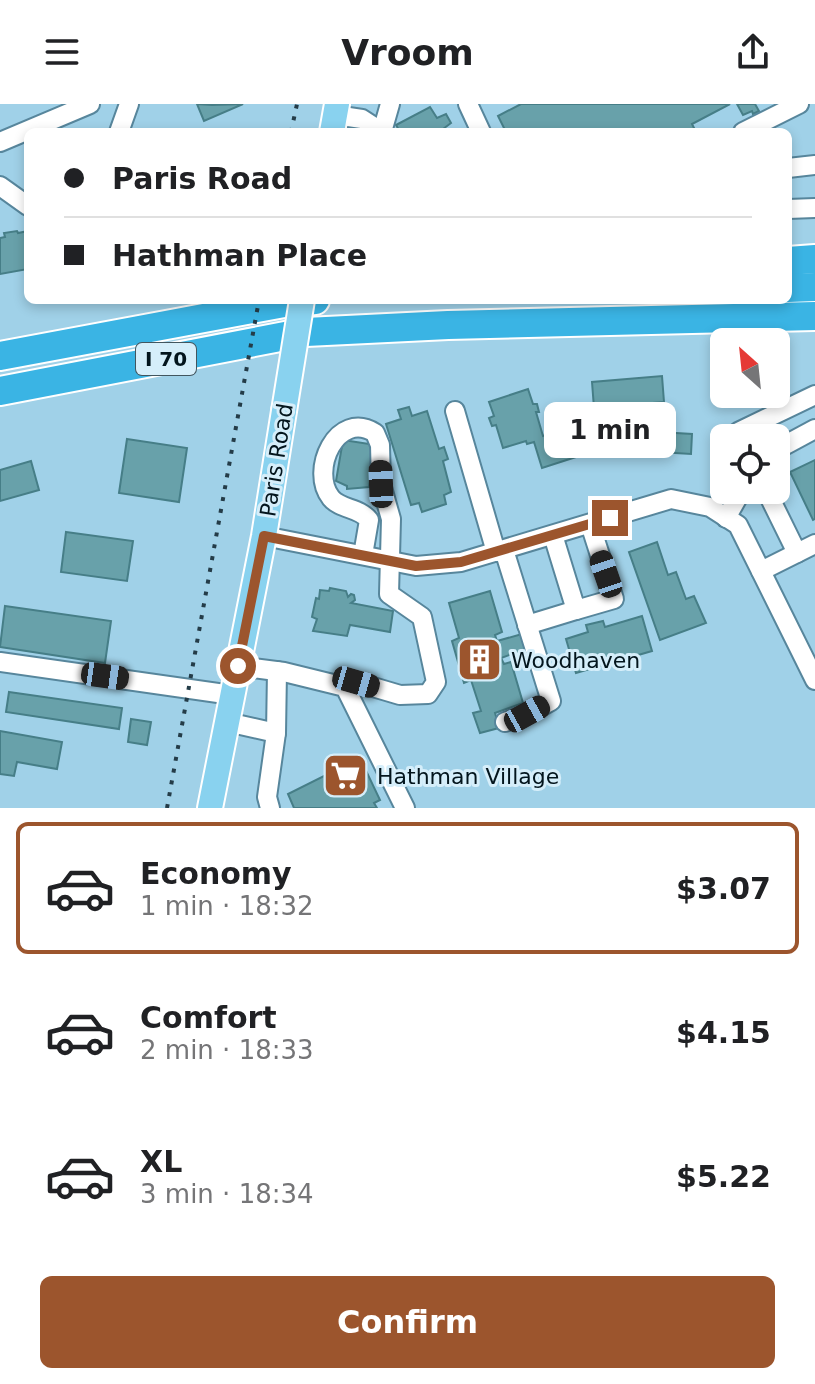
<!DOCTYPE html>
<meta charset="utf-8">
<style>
body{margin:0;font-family:"DejaVu Sans",sans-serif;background:#f2f2f2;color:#202124;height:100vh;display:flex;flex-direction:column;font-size:30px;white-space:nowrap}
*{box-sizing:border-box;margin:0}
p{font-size:26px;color:#757577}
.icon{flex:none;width:44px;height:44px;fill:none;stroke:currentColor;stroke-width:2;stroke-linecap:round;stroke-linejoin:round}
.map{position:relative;height:704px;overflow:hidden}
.drawer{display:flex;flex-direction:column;background:#fff;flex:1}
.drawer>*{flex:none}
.top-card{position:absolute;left:24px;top:24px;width:768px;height:176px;border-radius:12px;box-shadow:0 4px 12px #0003;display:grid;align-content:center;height:176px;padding:0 40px;background:#fff}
.needle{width:52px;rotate:333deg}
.fabs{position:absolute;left:710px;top:224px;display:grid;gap:16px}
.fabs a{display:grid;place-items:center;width:80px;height:80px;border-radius:12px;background:#fff;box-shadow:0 4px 12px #0003;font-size:40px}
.end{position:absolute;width:36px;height:36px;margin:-18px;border:10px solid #9c552d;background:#fff;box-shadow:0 0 0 4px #fff}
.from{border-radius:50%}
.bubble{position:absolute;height:56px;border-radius:12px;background:#fff;box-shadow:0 4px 12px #0003;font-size:26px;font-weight:800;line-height:56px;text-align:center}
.car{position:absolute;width:24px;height:48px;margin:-24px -12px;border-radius:10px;box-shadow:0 0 6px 2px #0007;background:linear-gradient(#222 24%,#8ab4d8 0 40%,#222 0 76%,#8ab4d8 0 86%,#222 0)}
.top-card b{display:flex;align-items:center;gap:28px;height:76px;font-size:30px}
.top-card b+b{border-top:2px solid #e0e0e0}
.top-card i{width:20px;height:20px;background:#202124}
ul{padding:14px 0 0;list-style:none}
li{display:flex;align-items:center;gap:24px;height:132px;margin:0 16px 12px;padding:0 24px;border:4px solid transparent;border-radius:12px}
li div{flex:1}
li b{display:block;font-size:30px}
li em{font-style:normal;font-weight:800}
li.active{border-color:#9c552d}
li>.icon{width:72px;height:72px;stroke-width:1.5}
.primary-button{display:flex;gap:16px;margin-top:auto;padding:16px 40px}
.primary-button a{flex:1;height:92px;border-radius:12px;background:#9c552d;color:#fff;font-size:32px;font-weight:800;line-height:92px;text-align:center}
header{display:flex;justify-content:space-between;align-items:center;height:104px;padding:0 40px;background:#fff;font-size:36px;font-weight:800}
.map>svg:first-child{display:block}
.building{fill:#68a1aa;stroke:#467e87;stroke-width:2}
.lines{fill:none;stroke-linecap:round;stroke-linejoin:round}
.minor-casing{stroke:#57869c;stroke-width:22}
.major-casing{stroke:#fff;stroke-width:28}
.highway-casing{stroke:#fff;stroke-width:32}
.minor{stroke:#fff;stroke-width:18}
.major{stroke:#89d2ef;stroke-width:24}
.highway{stroke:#3ab4e4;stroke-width:28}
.rail{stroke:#243c48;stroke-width:4;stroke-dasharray:4 8;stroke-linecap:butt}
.major-bridge-casing{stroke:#fff;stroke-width:28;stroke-linecap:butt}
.major-bridge{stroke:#89d2ef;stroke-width:24}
.route{stroke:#9c552d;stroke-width:10}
.labels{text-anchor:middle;stroke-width:6;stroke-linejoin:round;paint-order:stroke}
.shield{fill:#d5eefa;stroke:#42565f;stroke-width:2}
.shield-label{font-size:20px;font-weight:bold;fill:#03151d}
.street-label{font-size:22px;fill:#03151d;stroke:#d5eefa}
.poi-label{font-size:22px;fill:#03151d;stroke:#d5eefa;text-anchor:start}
</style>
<header><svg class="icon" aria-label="menu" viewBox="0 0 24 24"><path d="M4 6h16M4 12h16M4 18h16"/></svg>Vroom<svg class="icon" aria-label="share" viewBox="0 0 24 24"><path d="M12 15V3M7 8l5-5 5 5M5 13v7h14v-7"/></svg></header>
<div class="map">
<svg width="815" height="704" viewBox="0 0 815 704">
<rect width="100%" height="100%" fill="#a0d1e8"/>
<g class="building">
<polygon points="197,0 212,1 243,0 204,17"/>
<polygon points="521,0 730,0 692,20 696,28 506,28 498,12"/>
<polygon points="737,0 755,0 759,7 753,10 752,7 743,11"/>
<polygon points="430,3 437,14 446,10 451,19 443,25 444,28 400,28 396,21"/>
<polygon points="17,127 18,129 28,127 28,165 0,170 0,134 5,133 4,129"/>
<polygon points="662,272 664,298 594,304 592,278"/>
<polygon points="528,285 533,300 537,300 539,308 536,308 543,332 571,323 579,352 542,364 534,338 527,340 526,337 503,344 496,321 492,322 489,314 494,312 489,298"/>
<polygon points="409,303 412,312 427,307 439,345 444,343 448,355 443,357 451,388 444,391 446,400 422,408 419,399 411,401 386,320 401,315 398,306"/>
<polygon points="659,328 692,330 691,350 659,348"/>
<polygon points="127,335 187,344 179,398 119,389"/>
<polygon points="343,336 376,341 369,383 347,385 347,382 336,377"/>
<polygon points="815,356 815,415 813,416 790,368"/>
<polygon points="31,357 39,386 0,397 0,366"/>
<polygon points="66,428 133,437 127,477 61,468"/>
<polygon points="657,438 668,471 676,468 686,495 694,492 706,519 660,536 629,448"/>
<polygon points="330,484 346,487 348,493 351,490 354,491 355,496 351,499 393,507 390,528 350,521 347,532 313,527 317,515 312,513 316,494 319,495 320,486 329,487"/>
<polygon points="490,487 502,528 495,531 497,537 522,530 526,545 501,554 504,560 511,558 523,599 495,609 499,624 480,629 473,609 481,607 471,576 464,579 452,537 459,534 449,499"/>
<polygon points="5,502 111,517 105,559 0,543"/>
<polygon points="642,512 652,547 576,569 566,535 588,528 586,521 603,517 605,523"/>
<polygon points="9,588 122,604 119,625 6,608"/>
<polygon points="131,615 151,618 147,641 128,638"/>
<polygon points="0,627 62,638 57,665 17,658 14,672 0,670"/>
<polygon points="360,654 380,696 374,699 377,704 294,704 288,690"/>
</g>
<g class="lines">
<defs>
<g id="minor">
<polyline points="468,0 481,28"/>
<polyline points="335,11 362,15 382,28"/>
<polyline points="119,28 129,0"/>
<polyline points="382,28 390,0"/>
<polyline points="743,28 799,0"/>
<polyline points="0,38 90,0"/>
<polyline points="788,64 815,61"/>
<polyline points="0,82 28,102"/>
<polyline points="788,105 815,104"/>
<polyline points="455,307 496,448"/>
<polyline points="741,334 738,328 815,291"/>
<polyline points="776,346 815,325"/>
<polyline points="766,386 797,449"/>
<polyline points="726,414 742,386"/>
<polyline points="553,431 576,506 614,495 590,420"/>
<polyline points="264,432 416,462 461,458 671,395 710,403 738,421 815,576"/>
<polyline points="504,446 551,597 527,610 505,618"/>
<polyline points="761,467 815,440"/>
<polyline points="527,521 576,506"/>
<polyline points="0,558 232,591"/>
<polyline points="238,562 284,568 345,583 405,704"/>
<path d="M345,583l11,-5 44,13 28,-1 8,-12 -14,-65 -33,-23 2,-75 -10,-35 -1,-39 -5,-12c-38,-24 -66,38 -44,65 10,12 28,9 38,22l-6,35"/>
<polyline points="227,618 276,629 267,693 270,704"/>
<polyline points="276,629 277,567"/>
</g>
<g id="major">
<polyline points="332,28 337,0"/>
<polyline points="210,704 264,432 284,307"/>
</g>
<g id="highway">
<polyline points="788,157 815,155"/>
<polyline points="788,184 815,183"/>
<polyline points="0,252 284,199 315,196"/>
<polyline points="0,287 306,228 448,221 815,212"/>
</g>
</defs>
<use href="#minor" class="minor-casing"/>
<use href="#major" class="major-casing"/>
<use href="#highway" class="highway-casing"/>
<use href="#minor" class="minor"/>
<use href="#major" class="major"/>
<use href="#highway" class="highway"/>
<g class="rail">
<polyline points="291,28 297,0"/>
<polyline points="167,704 259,196"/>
</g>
<defs>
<polyline id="major-bridge" points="284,307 302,196"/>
</defs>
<use href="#major-bridge" class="major-bridge-casing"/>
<use href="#major-bridge" class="major-bridge"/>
</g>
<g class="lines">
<polyline class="route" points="238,562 264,432 416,462 461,458 610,414"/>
</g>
<defs>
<symbol id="building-square" viewBox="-11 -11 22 22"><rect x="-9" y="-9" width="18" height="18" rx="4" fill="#9c552d" stroke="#d5eefa"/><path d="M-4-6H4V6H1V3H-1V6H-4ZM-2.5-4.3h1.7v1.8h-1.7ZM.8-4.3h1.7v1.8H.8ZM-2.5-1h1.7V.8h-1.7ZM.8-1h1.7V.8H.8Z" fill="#fff"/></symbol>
<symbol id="supermarket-square" viewBox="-11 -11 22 22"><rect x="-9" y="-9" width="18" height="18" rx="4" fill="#9c552d" stroke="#d5eefa"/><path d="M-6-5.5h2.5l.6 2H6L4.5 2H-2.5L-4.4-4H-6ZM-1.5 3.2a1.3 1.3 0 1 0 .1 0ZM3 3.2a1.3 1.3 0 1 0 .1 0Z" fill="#fff"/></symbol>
</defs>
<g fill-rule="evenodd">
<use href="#building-square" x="454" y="530" width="51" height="51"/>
<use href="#supermarket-square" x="320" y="646" width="51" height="51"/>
</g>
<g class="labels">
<rect class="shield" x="136" y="239" width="60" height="32" rx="6"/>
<g class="shield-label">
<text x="166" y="262">I 70</text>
</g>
<g class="street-label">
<text transform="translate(276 356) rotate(-81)" y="8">Paris Road</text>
</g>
<g class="poi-label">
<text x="511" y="564">Woodhaven</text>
<text x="377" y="680">Hathman Village</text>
</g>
</g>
</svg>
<div class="fabs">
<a><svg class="needle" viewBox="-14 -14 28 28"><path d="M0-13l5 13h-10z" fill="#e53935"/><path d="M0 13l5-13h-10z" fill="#757577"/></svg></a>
<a><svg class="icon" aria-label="locate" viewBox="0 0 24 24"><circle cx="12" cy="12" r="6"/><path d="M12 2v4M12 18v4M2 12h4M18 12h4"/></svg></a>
</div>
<i class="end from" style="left:238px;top:562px"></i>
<i class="end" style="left:610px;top:414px"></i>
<div class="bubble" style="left:544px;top:298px;width:132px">1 min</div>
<i class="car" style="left:381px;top:380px;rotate:358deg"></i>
<i class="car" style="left:606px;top:470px;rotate:341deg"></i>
<i class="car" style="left:105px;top:572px;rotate:98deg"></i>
<i class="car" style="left:356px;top:578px;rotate:106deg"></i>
<i class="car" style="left:527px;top:610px;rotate:61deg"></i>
<div class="top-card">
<b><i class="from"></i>Paris Road</b>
<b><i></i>Hathman Place</b>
</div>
</div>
<section class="drawer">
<ul>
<li class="active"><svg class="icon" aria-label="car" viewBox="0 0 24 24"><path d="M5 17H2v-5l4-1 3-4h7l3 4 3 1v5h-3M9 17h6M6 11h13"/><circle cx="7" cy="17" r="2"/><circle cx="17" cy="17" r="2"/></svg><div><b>Economy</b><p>1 min · 18:32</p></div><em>$3.07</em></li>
<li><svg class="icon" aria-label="car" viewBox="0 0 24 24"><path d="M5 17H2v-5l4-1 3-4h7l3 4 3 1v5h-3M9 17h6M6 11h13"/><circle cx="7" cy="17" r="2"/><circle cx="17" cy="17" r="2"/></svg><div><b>Comfort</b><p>2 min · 18:33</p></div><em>$4.15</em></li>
<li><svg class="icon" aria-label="car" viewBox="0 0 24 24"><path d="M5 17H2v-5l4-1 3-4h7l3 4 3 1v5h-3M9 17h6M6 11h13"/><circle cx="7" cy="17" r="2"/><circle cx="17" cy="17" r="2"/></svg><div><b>XL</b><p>3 min · 18:34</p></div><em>$5.22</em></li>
</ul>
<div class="primary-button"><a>Confirm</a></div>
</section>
